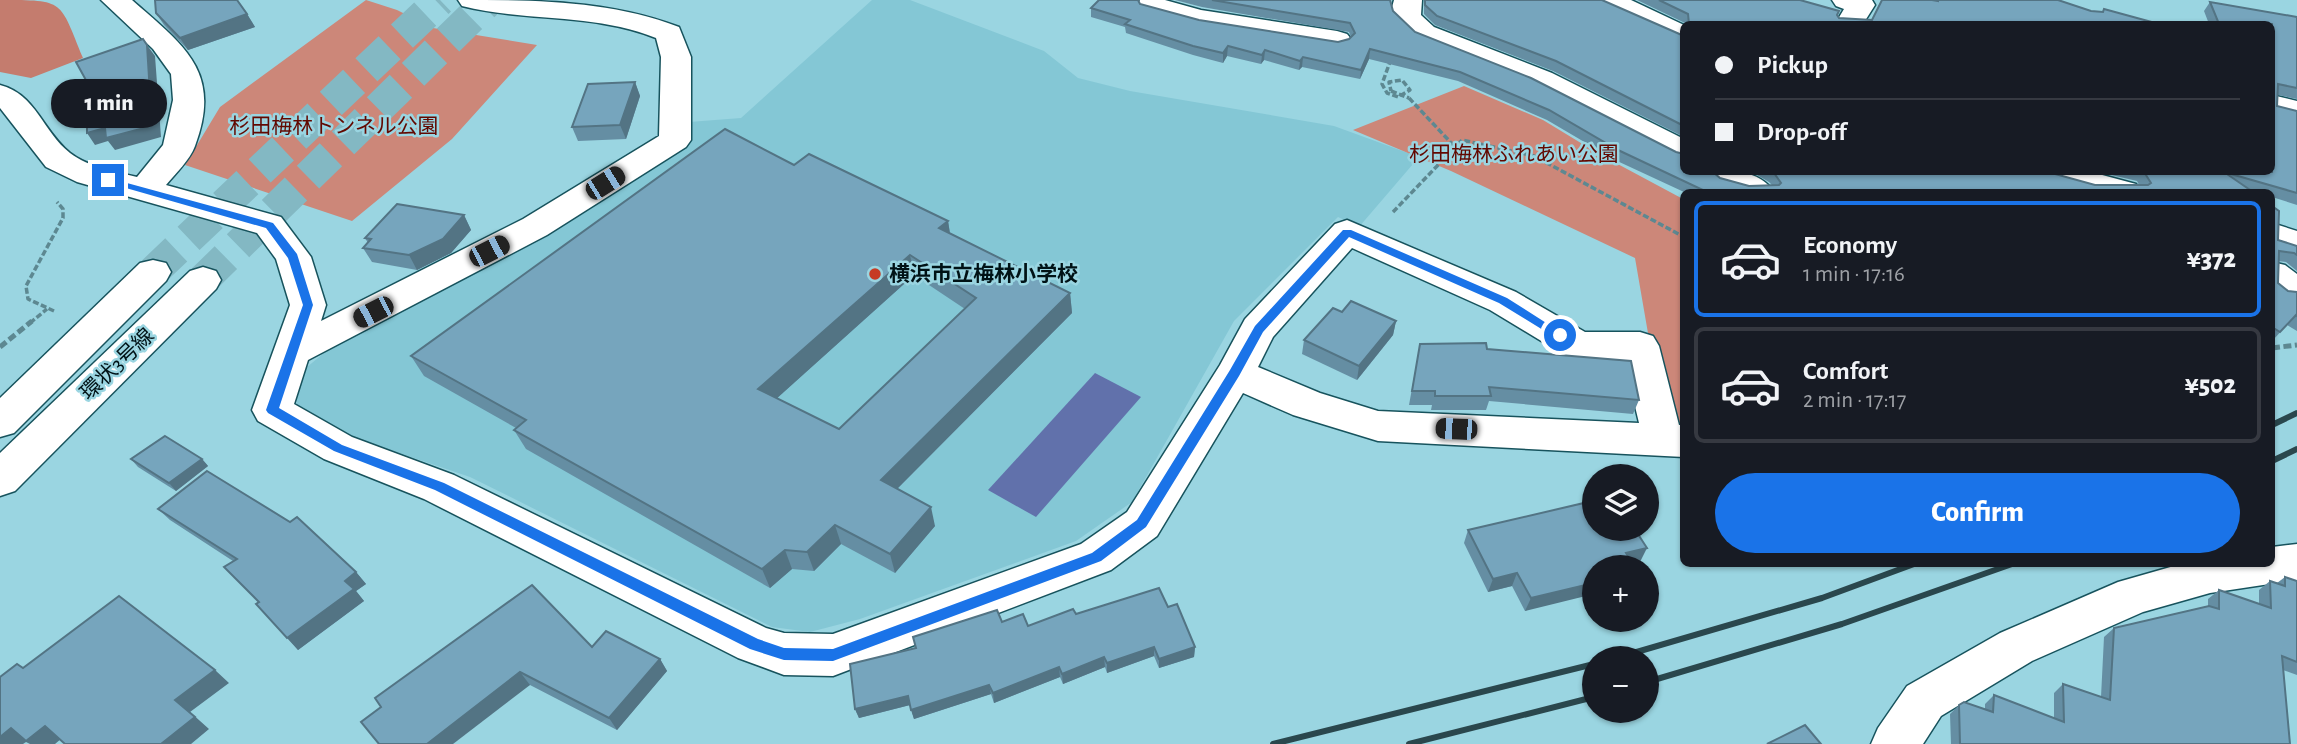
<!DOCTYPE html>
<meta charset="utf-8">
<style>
body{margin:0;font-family:"Alegreya Sans","Noto Sans JP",sans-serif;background:#20242c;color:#f1f3f6;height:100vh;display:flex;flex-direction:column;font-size:26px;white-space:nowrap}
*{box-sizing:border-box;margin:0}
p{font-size:23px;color:#9ea1a6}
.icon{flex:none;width:38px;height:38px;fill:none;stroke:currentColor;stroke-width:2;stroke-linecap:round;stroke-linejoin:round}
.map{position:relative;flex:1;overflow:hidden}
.details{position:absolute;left:1680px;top:189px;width:595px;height:378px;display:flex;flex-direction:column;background:#171b24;border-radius:10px;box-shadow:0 2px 5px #0004}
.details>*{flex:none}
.hud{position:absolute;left:1680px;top:21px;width:595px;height:154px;border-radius:10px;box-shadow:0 2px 5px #0004;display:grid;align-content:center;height:154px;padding:0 35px;background:#171b24}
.buttons{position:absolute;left:1582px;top:464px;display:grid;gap:14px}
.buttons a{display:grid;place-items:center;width:77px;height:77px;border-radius:50%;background:#171b24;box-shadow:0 2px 5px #0004;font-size:35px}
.end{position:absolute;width:32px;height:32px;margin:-16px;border:9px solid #1a73e8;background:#fff;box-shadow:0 0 0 4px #fff}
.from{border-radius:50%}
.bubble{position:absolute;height:49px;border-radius:24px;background:#171b24;box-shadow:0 2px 5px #0004;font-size:23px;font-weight:800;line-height:49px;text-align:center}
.car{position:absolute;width:21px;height:42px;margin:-21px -10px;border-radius:9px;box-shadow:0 0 5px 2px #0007;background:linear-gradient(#222 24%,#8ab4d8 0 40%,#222 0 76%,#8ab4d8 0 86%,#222 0)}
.hud b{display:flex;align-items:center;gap:24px;height:66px;font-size:26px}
.hud b+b{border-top:2px solid #363941}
.hud i{width:18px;height:18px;background:#f1f3f6}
ul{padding:12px 0 0;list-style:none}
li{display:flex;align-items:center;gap:21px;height:116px;margin:0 14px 10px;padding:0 21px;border:4px solid #363941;border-radius:10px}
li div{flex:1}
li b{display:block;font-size:26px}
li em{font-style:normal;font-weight:800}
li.current{border-color:#1a73e8}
li>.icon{width:63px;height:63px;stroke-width:1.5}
.primary-button{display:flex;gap:14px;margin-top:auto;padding:14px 35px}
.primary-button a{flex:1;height:80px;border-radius:42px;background:#1a73e8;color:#fff;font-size:28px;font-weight:800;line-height:80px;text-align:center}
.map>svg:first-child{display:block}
.built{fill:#84c7d5}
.green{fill:#cc8779}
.forest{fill:#c47c6e}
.water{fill:#6171ab}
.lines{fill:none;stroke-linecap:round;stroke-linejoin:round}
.minor-tunnel{stroke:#83b8c3;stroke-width:32;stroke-dasharray:32 17;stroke-linecap:butt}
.minor-casing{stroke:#17535d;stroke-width:3}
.path-far1{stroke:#5d8891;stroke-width:3.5;stroke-dasharray:6 2.5;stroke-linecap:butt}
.path{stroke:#5d8891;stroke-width:5;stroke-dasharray:8 3.5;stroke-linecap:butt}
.minor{fill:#fff;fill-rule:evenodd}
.rail{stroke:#2a474d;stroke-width:6}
.path-bridge{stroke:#5d8891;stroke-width:3.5;stroke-dasharray:6 2.5;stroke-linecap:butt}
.wall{fill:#658ea3;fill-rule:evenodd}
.shaded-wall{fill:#537484}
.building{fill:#76a5bd;stroke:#537484;stroke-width:2;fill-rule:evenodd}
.route{fill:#1a73e8}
.poi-dot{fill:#c63b24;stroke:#9ad5e1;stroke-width:2.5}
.labels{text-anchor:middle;stroke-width:5;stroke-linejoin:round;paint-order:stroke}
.park-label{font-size:21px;fill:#620800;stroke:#9ad5e1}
.poi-label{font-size:21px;font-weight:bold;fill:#001216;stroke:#9ad5e1;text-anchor:start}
.street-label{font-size:21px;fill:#001216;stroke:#9ad5e1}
</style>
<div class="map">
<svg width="2297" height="744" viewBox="0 0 2297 744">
<rect width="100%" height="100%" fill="#9ad5e1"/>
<polygon class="built" points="872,0 910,0 1044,51 1078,78 1130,91 1334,126 1419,157 1359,227 1338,217 1234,321 1132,502 1076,541 860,619 810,632 772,627 470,477 352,437 297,405 295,377 330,348 689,122 741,118"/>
<g class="green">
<polygon points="366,0 397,10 433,28 537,45 452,139 352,221 185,165 220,107"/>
<polygon points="1464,86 1543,120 1599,154 1683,199 1683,431 1677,431 1649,339 1635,258 1451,171 1353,130"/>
</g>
<path class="forest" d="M0,0c66,0 59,0 83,58l-52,20 -31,-6z"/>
<polygon class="water" points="1095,373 1141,397 1036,517 988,490"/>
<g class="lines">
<g class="minor-tunnel">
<polyline points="153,272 440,0"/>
<polyline points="203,280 489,0"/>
</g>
<defs>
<g id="minor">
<path d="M101,0h31c51,45 91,71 63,146 -5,14 -20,28 -29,39l115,32 30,40 15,48 -5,16 202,-102 136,-83 2,-79 -5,-19c-61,-25 -130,-16 -194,-32l-4,-6c74,0 151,0 221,27l12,30v83l-5,7 -139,88 -239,125 -14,44 58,33 102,38 312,153 18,5 49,1 248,-90 46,-32 93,-147 25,-46 90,-95 12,-4 169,72 69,40h55l13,4 6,10 20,79h5v32l-306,-16 -85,-26 -50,-22 -86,143 -46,34 -278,106 -49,-1 -46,-17 -314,-159 -100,-40 -66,-38 -6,-11 38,-105 -14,-46 -19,-26 -180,-51 -31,-15 -46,-59v-23c36,9 43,47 70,68 18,14 46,19 67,24l26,-32 10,-45 -2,-26 -18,-25zM1352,248l138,62 76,46 13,4h45l15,63 -261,-12 -58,-18 -62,-26 15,-30z"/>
<polygon points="1140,0 1165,0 1201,10 1337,31 1347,34 1352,40 1347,46 1337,49 1199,27 1141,11 1137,5"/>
<polygon points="1394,0 1422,0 1421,15 1434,27 1552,73 1684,139 1684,162 1673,159 1530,85 1414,39 1394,19 1391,11"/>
<polygon points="1595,0 1631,0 1684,25 1684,46 1599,6"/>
<polygon points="1832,0 1872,0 1875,5 1863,24 1835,24 1844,9 1836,6"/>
<polygon points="2272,95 2297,101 2297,121 2272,114"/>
<path d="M1703,172c25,-2 56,-3 71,20 -25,2 -55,3 -71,-20z"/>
<polygon points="2038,172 2091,172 2136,184 2141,192 2088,192 2043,179"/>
<polygon points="2272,223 2297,231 2297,256 2272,248"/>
<polygon points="153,260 166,263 171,272 166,281 14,433 0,437 0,398 140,263"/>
<polygon points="2272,262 2285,265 2297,274 2297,301 2280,298 2272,292"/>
<polygon points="203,267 216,271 221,280 216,289 15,491 0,496 0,453 190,271"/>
<polygon points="2297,544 2297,580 2210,593 2143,612 2032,661 1941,716 1923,744 1871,744 1878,728 1907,686 2000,633 2118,582 2181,564 2272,564 2272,547"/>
</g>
</defs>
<use href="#minor" class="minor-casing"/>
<g class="path-far1">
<polyline points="1391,59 1382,84 1387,93 1398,97 1410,90 1402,80 1389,82 1391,91"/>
<polyline points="1409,98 1455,147"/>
<polyline points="1393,212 1462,140 1534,156 1684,237"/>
<polyline points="54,311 28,299 26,286 63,218 63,209 57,202"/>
<polyline points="30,323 47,309"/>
</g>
<g class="path">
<polyline points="0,347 32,321"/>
<polyline points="2272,348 2297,345"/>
</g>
<use href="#minor" class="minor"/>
<g class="rail">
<polyline points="2272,425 2297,413"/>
<polyline points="2272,461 2297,449"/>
<polyline points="1616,658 1822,598 1914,564"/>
<polyline points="1647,682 1842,624 2012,564"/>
<polyline points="1273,744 1594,664"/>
<polyline points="1409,744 1594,697"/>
</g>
<polyline class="path-bridge" points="1391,91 1409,98"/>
</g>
<g class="wall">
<polygon points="1175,0 1391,0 1390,3 1393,11 1415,32 1720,178 1749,186 1772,185 1769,182 1752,172 1747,172 2048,172 2095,185 2139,185 2137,181 2099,172 2272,172 2272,24 2209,24 2204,11 2210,2 2297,17 2297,99 2278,95 2277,106 2297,111 2297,205 2272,197 2272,192 2255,192 2251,191 2253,192 1684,192 1615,160 1547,120 1458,81 1369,59 1360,79 1302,67 1299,70 1264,60 1261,64 1227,56 1223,63 1193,55 1126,33 1125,27 1091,17 1091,8 1140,4 1199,20 1338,42 1349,39 1351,37 1349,32 1202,7"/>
<polygon points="1424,0 1602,0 1684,36 1684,137 1553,71 1435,25 1424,14"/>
<polygon points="1637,0 1800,0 1837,15 1839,18 1872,20 1937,1 2102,12 2104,9 2159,24 1685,24 1685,23"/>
<polygon points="156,13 247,14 255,27 188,50 164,25"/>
<polygon points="635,82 640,96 626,139 578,141 572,127"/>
<path d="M794,165l154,56 2,12 120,60 2,20 -175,176 38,37 -40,47 -54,-29 -27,27 -22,-2 -22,19 -244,-139 -12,-19 2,-2 -92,-52 -13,-20zM914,275l51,34 -126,120 -62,-31z"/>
<polygon points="2272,206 2278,240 2297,246 2297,271 2286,262 2278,261 2278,283 2288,291 2297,292 2297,331 2287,325 2272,341"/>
<polygon points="464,215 471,230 451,253 417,270 372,262 363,248 368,243 365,238"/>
<polygon points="1342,312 1396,321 1393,335 1357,380 1302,354 1304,340"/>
<polygon points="1420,344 1487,349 1639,400 1633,414 1489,401 1486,410 1431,410 1432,405 1409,405"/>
<polygon points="131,459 202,459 208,466 176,491 138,467"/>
<polygon points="158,509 356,572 366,584 356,591 364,601 298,650 258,602 233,561 170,520"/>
<polygon points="1593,519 1640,562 1633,563 1525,611 1512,586 1488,592 1464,543 1468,530"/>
<polygon points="2285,577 2297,581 2297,675 2283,670 2290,744 1951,744 1950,714 1959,705 1985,709 1985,704 1994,695 2054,718 2054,693 2063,684 2101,697 2104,637 2114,628 2208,606 2208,599 2219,590 2259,604 2259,590 2270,581 2277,583"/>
<polygon points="1168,607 1195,647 1194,657 1159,668 1154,656 1107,673 1105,667 1063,684 1060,677 994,703 991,694 914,719 910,705 859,718 855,709 916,648 1002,622 1028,626 1076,614"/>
<polygon points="592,647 660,659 667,671 617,730 530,685 361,722"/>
</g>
<g class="shaded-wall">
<polygon points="247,14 255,27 188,50 180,38"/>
<polygon points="147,45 155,56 161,137 115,150 108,141 95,145 87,133 105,128"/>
<polygon points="1228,46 1227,56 1223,63 1223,53"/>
<polygon points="1370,49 1369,59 1360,79 1361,70"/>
<polygon points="1265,50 1264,60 1261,64 1262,55"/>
<polygon points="1303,57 1302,67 1299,70 1300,61"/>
<polygon points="635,82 640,96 626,139 620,125"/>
<polygon points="464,215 471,230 451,253 417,270 409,255"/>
<polygon points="948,221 951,241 939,228"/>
<polygon points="910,255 914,275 765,409 758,389"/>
<polygon points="1070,293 1072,313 886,500 881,480"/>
<polygon points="1396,321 1393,335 1357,380 1359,366"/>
<polygon points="202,459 208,466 176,491 169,483"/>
<polygon points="931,507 935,526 895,573 890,554"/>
<polygon points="835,525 841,544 814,571 807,552"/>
<polygon points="1647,548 1640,562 1620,566 1626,553"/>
<polygon points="785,550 792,569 770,588 762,569"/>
<polygon points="356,572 366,584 356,591 364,601 298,650 287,638 345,581"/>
<polygon points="1517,573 1512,586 1488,592 1493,579"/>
<polygon points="1594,583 1594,594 1525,611 1531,598"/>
<polygon points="1154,647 1154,656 1107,673 1107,663"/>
<polygon points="1195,647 1194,657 1159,668 1159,659"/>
<polygon points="1104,657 1105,667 1063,684 1062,674"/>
<polygon points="660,659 667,671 617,730 609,718"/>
<polygon points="1059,667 1060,677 994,703 993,693"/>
<polygon points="215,670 229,683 190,712 209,729 191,744 161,744 175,700"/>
<polygon points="520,672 530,685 453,744 427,744"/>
<polygon points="989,685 991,694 914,719 911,710"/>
<polygon points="908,696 910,705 859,718 855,709"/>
<polygon points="45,726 62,738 55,744 30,744 26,742 23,744 0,744 0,737 11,728"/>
</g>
<g class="building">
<polygon points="155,0 237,0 247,14 180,38 156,13"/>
<polygon points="1099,0 1138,0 1140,4 1199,20 1338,42 1349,39 1355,33 1350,23 1212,0 1390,0 1393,11 1415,32 1531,78 1676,152 1684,154 1684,172 1713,172 1720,178 1749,186 1779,185 1781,183 1774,173 1771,172 2048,172 2095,185 2148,185 2151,183 2144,172 2141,172 2272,172 2272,24 2219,24 2210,2 2297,17 2297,88 2278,84 2277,106 2297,111 2297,193 2224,172 2253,192 1707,192 1618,150 1549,110 1460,72 1370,49 1361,70 1303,57 1300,61 1265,50 1262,55 1228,46 1223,53 1193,46 1125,24 1130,20 1091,8"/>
<polygon points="1425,0 1602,0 1684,36 1684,126 1556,61 1437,16 1425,5"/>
<polygon points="1659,0 1800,0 1839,11 1837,15 1839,18 1872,20 1882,0 1932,0 1938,1 1938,0 2058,0 2091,11 2103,12 2104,9 2159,24 1689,24 1688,14"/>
<polygon points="143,39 147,45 152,126 106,138 105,128 87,133 87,82 76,62"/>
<polygon points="635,82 620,125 572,127 588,84"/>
<path d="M725,129l69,36 15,-11 139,67 -9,7 131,65 -189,187 50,27 -41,47 -55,-29 -28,27 -22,-2 -23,19 -248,-139 12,-10 -115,-64zM910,255l66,43 -137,131 -81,-40z"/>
<polygon points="397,204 464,215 443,239 409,255 363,248 371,239 365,238"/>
<polygon points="2272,206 2279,211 2278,240 2297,246 2297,255 2294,253 2279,251 2278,283 2288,291 2297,292 2297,316 2296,315 2280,332 2272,327"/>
<polygon points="1351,301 1396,321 1359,366 1304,340 1333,308 1342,312"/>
<polygon points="1486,343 1487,349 1631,361 1639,400 1489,387 1491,396 1435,396 1435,391 1412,391 1420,344"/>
<polygon points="165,436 202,459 169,483 131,459"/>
<polygon points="207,471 290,522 297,517 356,572 345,581 354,589 287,638 256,604 259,602 224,567 237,559 158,509"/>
<polygon points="1584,503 1593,519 1594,518 1594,528 1634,528 1647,548 1626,553 1635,567 1594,567 1594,583 1531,598 1517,573 1493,579 1468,530"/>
<polygon points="2285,577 2297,581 2297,662 2282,656 2290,744 1960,744 1959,705 1964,702 1993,712 1994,695 2064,722 2063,684 2110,700 2114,628 2209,606 2219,609 2219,590 2271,608 2270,581 2285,586"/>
<polygon points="532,585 592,647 606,631 660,659 609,718 520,672 427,744 379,744 361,722 381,707 375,698"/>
<polygon points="1159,588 1168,607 1177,604 1195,647 1159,659 1154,647 1107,663 1104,657 1062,674 1059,667 993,693 989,685 911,710 908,696 855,709 850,664 916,648 913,637 997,610 1002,622 1023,614 1028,626 1073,609 1076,614"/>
<polygon points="119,596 215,670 175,700 195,717 161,744 65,744 45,726 26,741 11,728 0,737 0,677 17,664 23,668"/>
<polygon points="1805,725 1821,744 1767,744"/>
</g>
<polygon class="route" points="105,177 273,223 297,254 313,305 279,408 342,445 444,483 758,639 784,648 833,649 1092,553 1137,520 1230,370 1255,326 1343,230 1351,230 1507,298 1565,335 1560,339 1556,338 1499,303 1349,237 1263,332 1239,376 1146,527 1101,561 833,661 784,660 750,649 435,490 334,451 268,413 266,410 303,305 288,258 266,228 105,182"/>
<circle class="poi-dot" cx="875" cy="274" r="7"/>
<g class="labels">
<g class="park-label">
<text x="334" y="133">杉田梅林トンネル公園</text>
<text x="1514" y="161">杉田梅林ふれあい公園</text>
</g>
<g class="poi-label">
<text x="889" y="281">横浜市立梅林小学校</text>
</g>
<g class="street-label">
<text transform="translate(117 364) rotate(-44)" y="7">環状3号線</text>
</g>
</g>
</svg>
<div class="buttons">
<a><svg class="icon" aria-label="layers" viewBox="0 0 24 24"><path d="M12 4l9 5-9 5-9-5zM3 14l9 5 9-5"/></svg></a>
<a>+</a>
<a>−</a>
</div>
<i class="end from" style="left:1560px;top:335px"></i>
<i class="end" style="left:108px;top:180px"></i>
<div class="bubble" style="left:51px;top:79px;width:116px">1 min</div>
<i class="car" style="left:605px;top:183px;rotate:58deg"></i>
<i class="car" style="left:489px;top:251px;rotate:63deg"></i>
<i class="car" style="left:373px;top:312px;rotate:243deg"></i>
<i class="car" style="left:1456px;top:429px;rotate:272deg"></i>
<div class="hud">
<b><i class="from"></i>Pickup</b>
<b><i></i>Drop-off</b>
</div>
<section class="details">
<ul>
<li class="current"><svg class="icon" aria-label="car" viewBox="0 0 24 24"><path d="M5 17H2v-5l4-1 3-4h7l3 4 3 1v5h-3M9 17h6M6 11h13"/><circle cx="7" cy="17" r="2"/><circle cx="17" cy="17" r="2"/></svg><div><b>Economy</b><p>1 min · 17:16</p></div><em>¥372</em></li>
<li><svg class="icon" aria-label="car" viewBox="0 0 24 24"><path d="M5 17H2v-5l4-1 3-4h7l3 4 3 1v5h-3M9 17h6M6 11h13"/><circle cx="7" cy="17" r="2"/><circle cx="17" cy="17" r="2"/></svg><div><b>Comfort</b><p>2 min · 17:17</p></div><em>¥502</em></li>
</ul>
<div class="primary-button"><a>Confirm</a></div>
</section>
</div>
